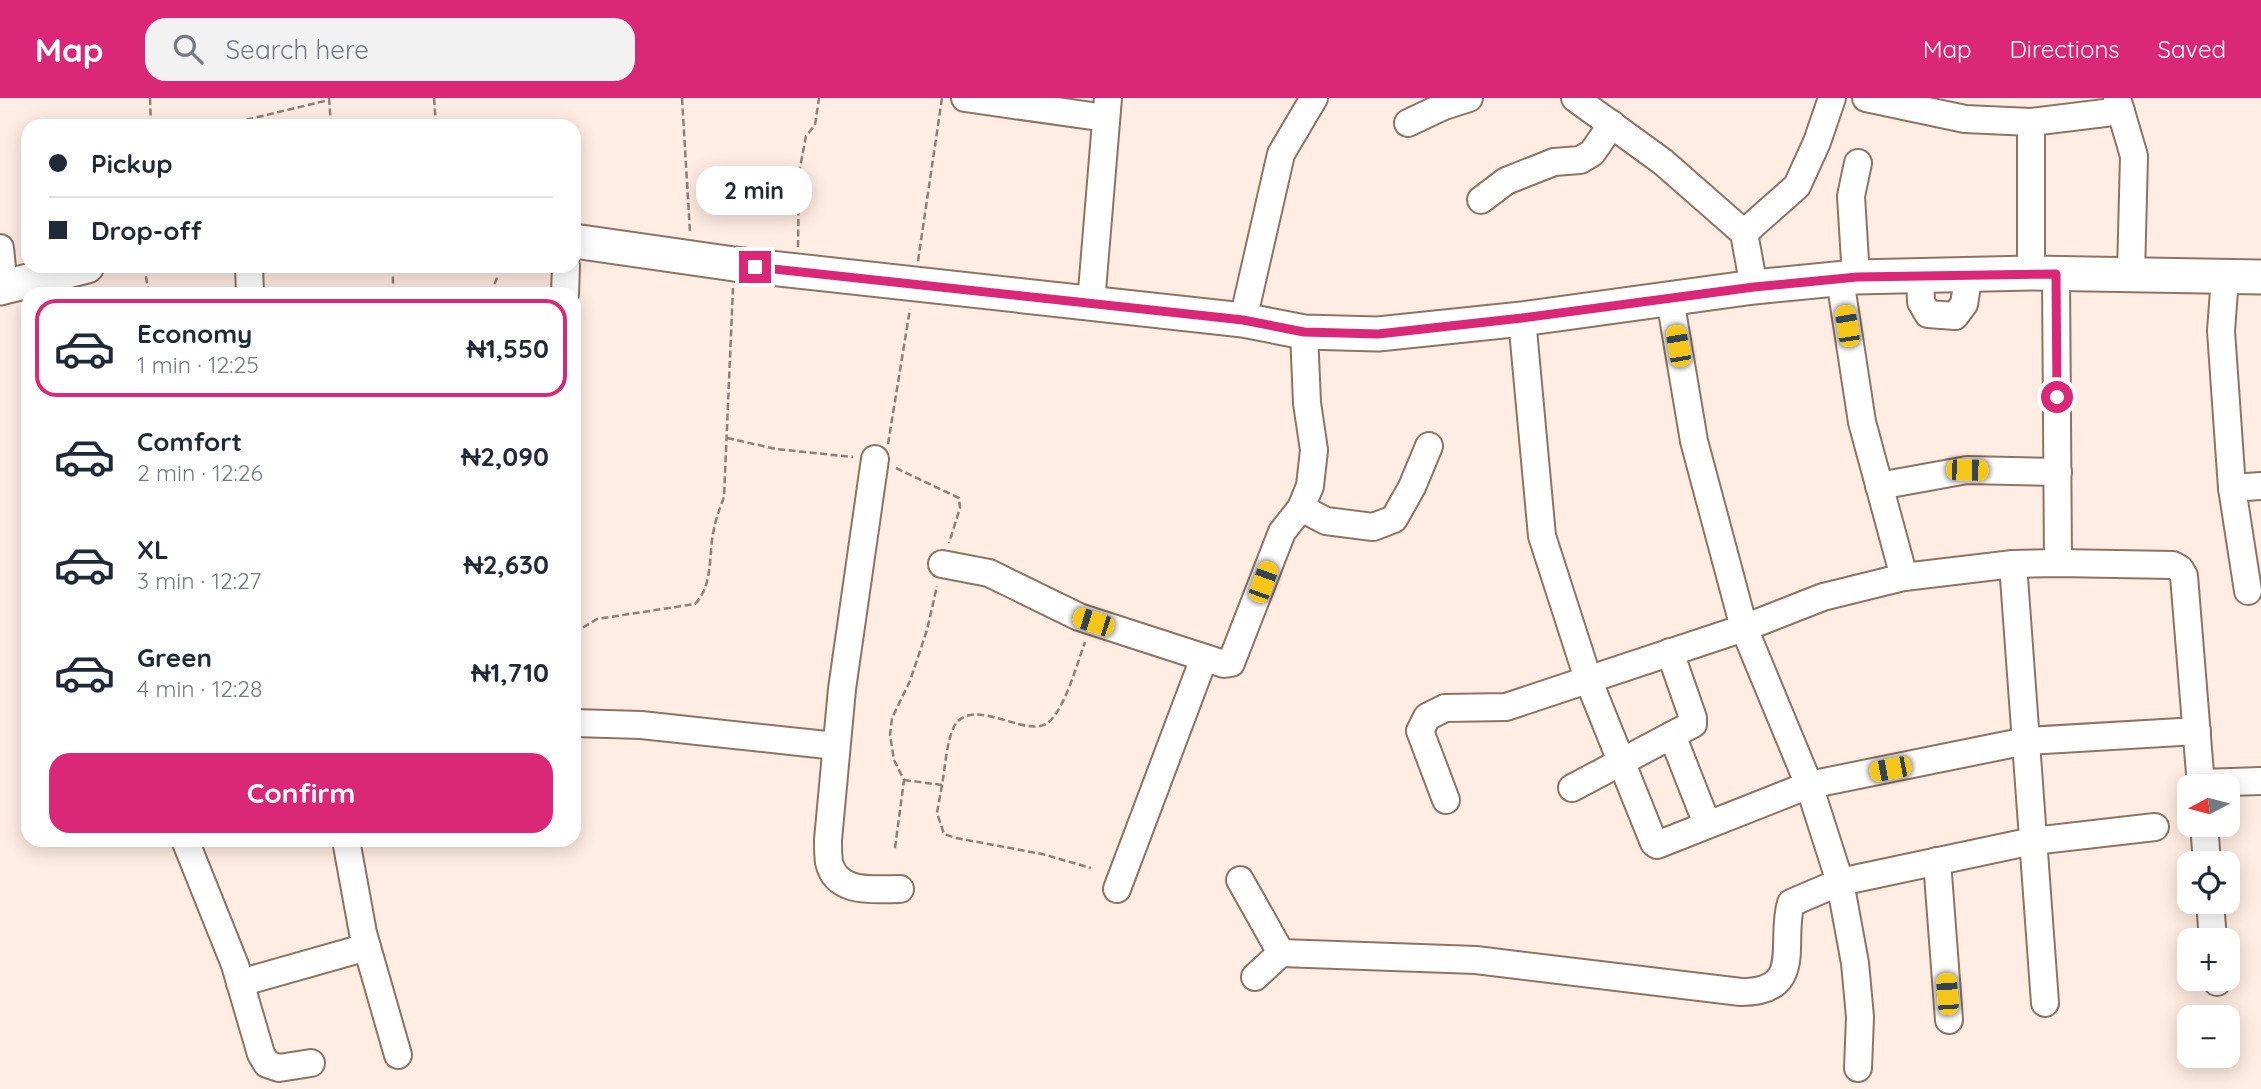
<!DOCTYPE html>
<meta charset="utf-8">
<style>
body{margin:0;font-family:Quicksand,sans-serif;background:#f2f2f3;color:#1f2937;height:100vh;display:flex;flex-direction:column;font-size:26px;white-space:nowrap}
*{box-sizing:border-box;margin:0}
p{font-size:23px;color:#747a83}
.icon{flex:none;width:38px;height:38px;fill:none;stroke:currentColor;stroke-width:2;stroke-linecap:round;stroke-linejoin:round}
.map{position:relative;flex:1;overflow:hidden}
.drawer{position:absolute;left:21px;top:189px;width:560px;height:560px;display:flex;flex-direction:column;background:#fff;border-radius:21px;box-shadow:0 4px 18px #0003}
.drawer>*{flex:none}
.top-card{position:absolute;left:21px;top:21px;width:560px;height:154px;border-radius:21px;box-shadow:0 4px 18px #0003;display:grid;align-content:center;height:154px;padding:0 28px;background:#fff}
.needle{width:46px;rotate:263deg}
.buttons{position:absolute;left:2177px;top:676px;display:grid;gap:14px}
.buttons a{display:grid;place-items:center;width:63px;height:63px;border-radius:14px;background:#fff;box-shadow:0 4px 18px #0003;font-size:35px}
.end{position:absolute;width:32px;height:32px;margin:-16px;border:9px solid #db2777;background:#fff;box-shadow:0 0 0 4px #fff}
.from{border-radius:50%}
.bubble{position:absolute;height:49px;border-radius:21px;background:#fff;box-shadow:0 4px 18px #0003;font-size:23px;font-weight:700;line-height:49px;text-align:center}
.car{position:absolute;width:21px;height:42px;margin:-21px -10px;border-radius:9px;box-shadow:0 0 5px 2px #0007;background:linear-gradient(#f5c518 24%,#345 0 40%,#f5c518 0 76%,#345 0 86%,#f5c518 0)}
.top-card b{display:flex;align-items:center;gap:24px;height:66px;font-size:26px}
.top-card b+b{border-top:2px solid #e0e1e3}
.top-card i{width:18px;height:18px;background:#1f2937}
ul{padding:12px 0 0;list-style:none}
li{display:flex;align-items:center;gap:21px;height:98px;margin:0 14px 10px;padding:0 14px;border:4px solid transparent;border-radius:21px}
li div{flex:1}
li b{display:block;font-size:26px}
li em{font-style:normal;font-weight:700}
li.selected{border-color:#db2777}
li>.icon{width:63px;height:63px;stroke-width:1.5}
.action{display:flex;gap:14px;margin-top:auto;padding:14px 28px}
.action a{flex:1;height:80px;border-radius:21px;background:#db2777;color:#fff;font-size:28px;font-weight:700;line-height:80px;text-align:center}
header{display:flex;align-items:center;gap:42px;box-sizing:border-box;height:98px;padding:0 35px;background:#db2777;color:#fff}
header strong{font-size:33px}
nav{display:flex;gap:38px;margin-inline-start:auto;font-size:24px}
.search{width:490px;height:63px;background:#f2f2f3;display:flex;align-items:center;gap:18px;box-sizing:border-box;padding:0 24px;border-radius:21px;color:#747a83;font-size:26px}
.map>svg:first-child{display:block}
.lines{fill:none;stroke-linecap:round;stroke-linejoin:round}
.minor-casing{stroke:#8e7363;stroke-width:30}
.major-casing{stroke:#8e7363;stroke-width:37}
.path{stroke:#8e8078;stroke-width:2.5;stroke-dasharray:7 3.5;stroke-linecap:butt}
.minor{stroke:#fff;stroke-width:26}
.major{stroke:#fff;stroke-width:33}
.route{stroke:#db2777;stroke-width:9}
</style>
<header>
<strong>Map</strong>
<div class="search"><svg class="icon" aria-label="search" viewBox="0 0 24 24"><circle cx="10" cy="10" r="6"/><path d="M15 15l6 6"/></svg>Search here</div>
<nav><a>Map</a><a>Directions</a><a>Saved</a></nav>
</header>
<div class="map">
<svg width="2261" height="991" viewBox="0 0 2261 991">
<rect width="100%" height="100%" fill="#ffece2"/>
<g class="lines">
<defs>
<g id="minor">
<polyline points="965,0 1106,20"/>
<polyline points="1575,0 1663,64 1744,135 1754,189"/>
<polyline points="1866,0 1965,21 2031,24"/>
<polyline points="2117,0 2134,58 2131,176"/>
<polyline points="1408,25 1444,8 1469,0"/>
<polyline points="1481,102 1506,83 1554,64 1580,62 1592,55 1612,26"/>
<polyline points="1744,135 1797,88 1817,44 1832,0"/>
<polyline points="0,150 4,189"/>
<polyline points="249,168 250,196"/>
<polyline points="2031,175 2031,24 2121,13"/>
<polyline points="2056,176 2058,465"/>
<polyline points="1920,177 1921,204 1928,216 1955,218 1964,206 1969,176"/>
<polyline points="1856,179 1851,98 1858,65"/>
<polyline points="2225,179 2221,233 2232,390 2248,493"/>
<polyline points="1840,181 1862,324 1904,479"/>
<polyline points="565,196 566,168"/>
<polyline points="1670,201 1694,343 1744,530 1809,687 1840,784 1855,865 1860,919 1858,970"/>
<polyline points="1091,205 1108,0"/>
<polyline points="1522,221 1542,438 1588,581 1654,745 1657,747 1809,687 2026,643 2197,633"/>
<polyline points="1243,222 1281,56 1314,0"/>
<path d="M875,361l-33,230 -14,151c0,7 0,16 1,22 7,33 47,27 71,27"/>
<polyline points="1879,388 1967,372 2058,374"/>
<polyline points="2232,390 2261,388"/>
<polyline points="1301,410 1326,423 1373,429 1394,421 1412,389 1429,348"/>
<polyline points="942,466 989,475 1079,519 1224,566 1231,565 1282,434 1301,410 1310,388 1314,352 1307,305 1304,234"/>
<polyline points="2013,466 2045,905"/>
<polyline points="574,625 641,627 836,648"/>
<polyline points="1672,637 1707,726"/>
<polyline points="2201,685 2261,683"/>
<polyline points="1572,690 1693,626 1693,620 1670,554"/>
<polyline points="1446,702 1420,633 1427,619 1445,610 1506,609 1744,530 1823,499 1904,479 2013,466 2058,465 2173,467 2180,471 2184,478 2201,688"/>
<polyline points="2204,726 2207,765"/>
<polyline points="185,742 235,867 261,956 267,966 279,970 311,965"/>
<polyline points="346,742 363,835 398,957"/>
<polyline points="1937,763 1949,922"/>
<polyline points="1240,782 1281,855"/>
<polyline points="1117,791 1204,560"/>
<polyline points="2210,803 2213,842"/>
<path d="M1255,879l26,-24 195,7 265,32c65,0 38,-50 50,-89l49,-21 193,-41 122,-14"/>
<polyline points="2217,880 2217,884"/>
<polyline points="240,885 367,849"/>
</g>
<g id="major">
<polyline points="574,143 734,166 1243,222 1304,234 1378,236 1522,221 1754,189 1856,179 2031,175 2261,179"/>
<polyline points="0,190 87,168"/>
</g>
</defs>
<use href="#minor" class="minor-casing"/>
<use href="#major" class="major-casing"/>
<g class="path">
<polyline points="150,0 151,28"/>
<polyline points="329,0 331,28"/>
<polyline points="434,0 436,28"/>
<polyline points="682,0 690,134"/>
<polyline points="205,28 237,24 329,2"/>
<polyline points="798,149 799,75 806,38 815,27 819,0"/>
<polyline points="918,163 942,0"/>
<polyline points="144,168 149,196"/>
<polyline points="393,196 393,168"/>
<polyline points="491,196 498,177"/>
<polyline points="727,340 776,351 853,359"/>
<polyline points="888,346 910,211"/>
<polyline points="896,370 959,400 960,410 949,445"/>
<path d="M574,535l23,-14 98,-15c19,-20 13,-50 19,-75 2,-11 6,-21 10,-32l9,-209"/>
<path d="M904,682l38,5c3,-16 5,-51 15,-63 22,-24 73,19 93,-1 16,-16 27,-57 35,-79"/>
<polyline points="942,687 937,715 944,736 956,740 1042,756 1091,770"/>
<polyline points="895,750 904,682 894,662 890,637 892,620 910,583 927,532 937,488"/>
</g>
<use href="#minor" class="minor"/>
<use href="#major" class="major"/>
</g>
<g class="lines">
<polyline class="route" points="755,169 1243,222 1304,234 1378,236 1522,220 1754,189 1857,179 2056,176 2057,299"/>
</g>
</svg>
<div class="buttons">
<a><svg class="needle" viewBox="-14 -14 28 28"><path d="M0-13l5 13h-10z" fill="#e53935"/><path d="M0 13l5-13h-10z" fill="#747a83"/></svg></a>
<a><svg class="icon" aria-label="locate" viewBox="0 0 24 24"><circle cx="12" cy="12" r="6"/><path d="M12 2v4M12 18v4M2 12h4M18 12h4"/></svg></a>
<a>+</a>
<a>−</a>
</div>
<i class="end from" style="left:2057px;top:299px"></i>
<i class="end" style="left:755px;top:169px"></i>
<div class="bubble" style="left:696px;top:68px;width:116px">2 min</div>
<i class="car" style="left:1847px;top:228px;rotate:351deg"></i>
<i class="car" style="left:1678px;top:248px;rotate:350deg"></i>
<i class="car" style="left:1967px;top:372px;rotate:91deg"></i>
<i class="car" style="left:1263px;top:484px;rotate:20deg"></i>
<i class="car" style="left:1093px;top:524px;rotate:288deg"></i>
<i class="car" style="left:1890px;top:671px;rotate:259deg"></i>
<i class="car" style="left:1947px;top:896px;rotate:356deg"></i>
<div class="top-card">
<b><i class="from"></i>Pickup</b>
<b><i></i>Drop-off</b>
</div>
<section class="drawer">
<ul>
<li class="selected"><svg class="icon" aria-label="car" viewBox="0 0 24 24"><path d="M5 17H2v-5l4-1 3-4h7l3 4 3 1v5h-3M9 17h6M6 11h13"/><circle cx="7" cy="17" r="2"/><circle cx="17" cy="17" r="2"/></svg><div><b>Economy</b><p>1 min · 12:25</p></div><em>₦1,550</em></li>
<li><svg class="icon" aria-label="car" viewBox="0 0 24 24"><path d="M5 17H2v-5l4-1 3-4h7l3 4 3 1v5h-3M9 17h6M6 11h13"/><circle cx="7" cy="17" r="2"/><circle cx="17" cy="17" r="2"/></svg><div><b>Comfort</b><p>2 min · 12:26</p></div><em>₦2,090</em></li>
<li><svg class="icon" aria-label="car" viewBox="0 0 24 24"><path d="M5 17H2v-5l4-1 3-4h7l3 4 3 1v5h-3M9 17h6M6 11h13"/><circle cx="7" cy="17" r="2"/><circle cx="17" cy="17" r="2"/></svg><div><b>XL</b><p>3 min · 12:27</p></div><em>₦2,630</em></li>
<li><svg class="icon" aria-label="car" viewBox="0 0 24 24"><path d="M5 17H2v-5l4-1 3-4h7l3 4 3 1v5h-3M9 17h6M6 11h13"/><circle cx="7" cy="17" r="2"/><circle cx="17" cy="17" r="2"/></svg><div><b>Green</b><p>4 min · 12:28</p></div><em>₦1,710</em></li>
</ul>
<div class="action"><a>Confirm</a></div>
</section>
</div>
